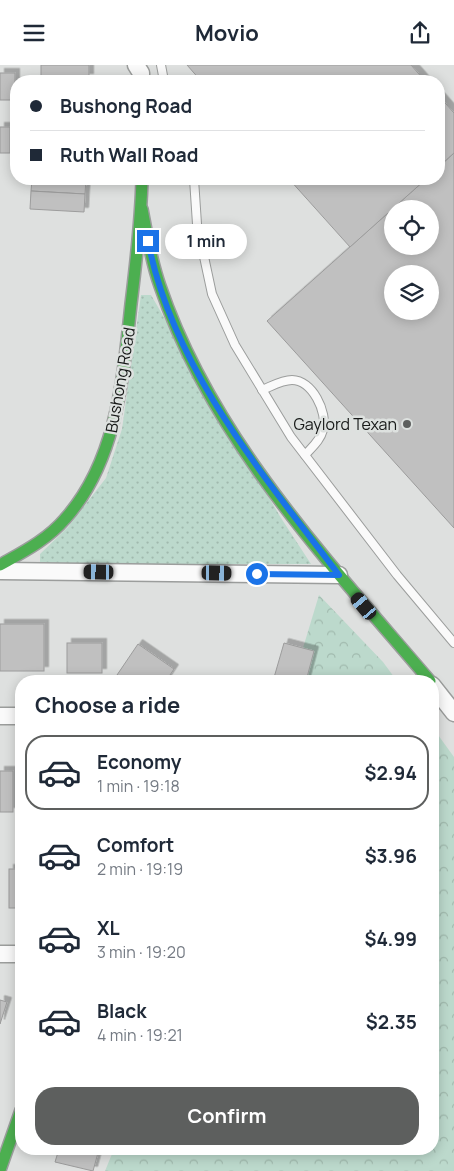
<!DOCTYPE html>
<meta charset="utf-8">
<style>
body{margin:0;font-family:Manrope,sans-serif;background:#f2f2f3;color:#1f2937;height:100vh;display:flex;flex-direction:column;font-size:19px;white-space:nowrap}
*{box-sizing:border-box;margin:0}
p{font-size:16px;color:#747a83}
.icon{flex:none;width:28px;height:28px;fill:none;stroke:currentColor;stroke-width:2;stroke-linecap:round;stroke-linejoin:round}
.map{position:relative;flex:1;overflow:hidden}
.sheet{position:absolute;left:15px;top:610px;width:424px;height:480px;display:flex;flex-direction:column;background:#fff;border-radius:20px;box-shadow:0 2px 12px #0003}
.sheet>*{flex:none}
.hud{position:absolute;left:10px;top:10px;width:435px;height:110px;border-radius:20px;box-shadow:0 2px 12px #0003;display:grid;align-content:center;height:110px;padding:0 20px;background:#fff}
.tools{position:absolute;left:384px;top:135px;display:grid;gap:10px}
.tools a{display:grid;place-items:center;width:55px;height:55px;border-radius:50%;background:#fff;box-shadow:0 2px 12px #0003;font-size:25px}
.end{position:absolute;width:22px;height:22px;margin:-11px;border:6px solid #1a73e8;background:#fff;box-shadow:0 0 0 2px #fff}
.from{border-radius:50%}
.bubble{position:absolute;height:35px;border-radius:18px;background:#fff;box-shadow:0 2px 12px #0003;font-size:16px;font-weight:700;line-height:35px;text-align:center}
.car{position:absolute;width:15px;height:30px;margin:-15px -8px;border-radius:6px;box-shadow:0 0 4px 1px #0007;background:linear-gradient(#222 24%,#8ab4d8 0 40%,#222 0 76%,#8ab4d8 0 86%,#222 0)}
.hud b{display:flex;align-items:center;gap:18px;height:48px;font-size:19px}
.hud b+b{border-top:1px solid #e0e1e3}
.hud i{width:12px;height:12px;background:#1f2937}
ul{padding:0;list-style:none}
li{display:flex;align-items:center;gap:15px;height:75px;margin:0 10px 8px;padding:0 10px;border:2px solid transparent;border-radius:20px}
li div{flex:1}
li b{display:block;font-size:19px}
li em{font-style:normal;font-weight:700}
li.current{border-color:#5d5f5e}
li>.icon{width:45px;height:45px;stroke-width:1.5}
h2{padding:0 20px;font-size:22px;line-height:60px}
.action{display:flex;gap:10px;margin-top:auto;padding:10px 20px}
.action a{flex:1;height:58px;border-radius:20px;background:#5d5f5e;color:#fff;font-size:20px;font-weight:700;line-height:58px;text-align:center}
header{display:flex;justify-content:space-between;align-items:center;height:65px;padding:0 20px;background:#fff;font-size:22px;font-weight:700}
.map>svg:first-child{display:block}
.grass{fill:url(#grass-dots)}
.forest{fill:url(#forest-crowns)}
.building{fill:#c0c0c0;stroke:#9c9c9c;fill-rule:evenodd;filter:url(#shadow)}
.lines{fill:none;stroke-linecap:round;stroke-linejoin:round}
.lane-casing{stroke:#9b9d9c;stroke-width:10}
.street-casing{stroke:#9b9d9c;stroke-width:19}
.fast-casing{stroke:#9b9d9c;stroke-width:14}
.lane{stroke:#fafafa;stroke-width:8}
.street{stroke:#fafafa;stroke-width:16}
.fast{stroke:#4caf50;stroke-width:11}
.route{stroke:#1a73e8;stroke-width:6}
.poi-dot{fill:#5d5f5e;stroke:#dde1df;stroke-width:2}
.labels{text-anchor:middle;stroke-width:5;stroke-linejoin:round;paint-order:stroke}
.street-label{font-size:16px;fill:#171918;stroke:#dde1df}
.poi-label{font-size:16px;fill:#171918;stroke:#dde1df;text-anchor:end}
</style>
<header><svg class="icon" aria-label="menu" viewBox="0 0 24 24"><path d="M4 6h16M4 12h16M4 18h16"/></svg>Movio<svg class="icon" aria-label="share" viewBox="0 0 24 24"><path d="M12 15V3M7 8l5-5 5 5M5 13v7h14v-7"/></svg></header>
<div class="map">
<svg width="454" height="1106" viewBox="0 0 454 1106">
<defs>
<pattern id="grass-dots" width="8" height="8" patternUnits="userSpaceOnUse" patternTransform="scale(1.25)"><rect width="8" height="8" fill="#bcd9cc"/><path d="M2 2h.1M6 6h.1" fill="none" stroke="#a1baae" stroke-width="1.8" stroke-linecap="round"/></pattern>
<pattern id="forest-crowns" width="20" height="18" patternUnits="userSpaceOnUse" patternTransform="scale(1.25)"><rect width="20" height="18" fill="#bcd9cc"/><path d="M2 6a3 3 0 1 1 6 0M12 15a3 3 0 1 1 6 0" fill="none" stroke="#a1baae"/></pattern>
<filter id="shadow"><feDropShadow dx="4.5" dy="-4.5" stdDeviation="0" flood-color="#0004"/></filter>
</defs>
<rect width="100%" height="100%" fill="#dee0df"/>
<polygon class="grass" points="141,230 151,230 281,453 311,499 40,499 40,489 68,462 106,413 122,364"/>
<g class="forest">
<polygon points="319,530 383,597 397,616 293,616"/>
<polygon points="433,663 454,692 454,1106 105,1106 114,1084 432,1084"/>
</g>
<g class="building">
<rect x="41" y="0" width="48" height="13"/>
<polygon points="187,0 411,0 425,16 201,16"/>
<rect x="0" y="8" width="15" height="27"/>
<polygon points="439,31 454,48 454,88 439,102"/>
<rect x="0" y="62" width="10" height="26"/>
<path d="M454,88v375l-187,-207 159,-142h13v-12zM392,144h38v37h-38zM392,209h38v37h-38z"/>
<polygon points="32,114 86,114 85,129 31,126"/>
<polygon points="289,114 426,114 350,182"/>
<polygon points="31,126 85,129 84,147 30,144"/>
<rect x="0" y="559" width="44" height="47"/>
<rect x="67" y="578" width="35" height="30"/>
<polygon points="284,578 314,586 306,616 273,616"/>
<polygon points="138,579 174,604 166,616 127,616 117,610"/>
<rect x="0" y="706" width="13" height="41"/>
<rect x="9" y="804" width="12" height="39"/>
<polygon points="0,935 7,937 0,959"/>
<polygon points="59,1084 99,1084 93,1106 55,1097"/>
</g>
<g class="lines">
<defs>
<g id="lane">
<polyline points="161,0 164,16"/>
<polyline points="194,114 197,159 212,229 235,280 291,372 397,510 454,578"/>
<path d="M262,325c10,-4 20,-10 30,-10 20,0 36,32 31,50 -3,11 -11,17 -18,25"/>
</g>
<g id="street">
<polyline points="136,0 141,8 141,16"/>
<polyline points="0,506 339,510"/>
<polyline points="432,620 454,648"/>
<polyline points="0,651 21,651"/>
<polyline points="0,889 21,889"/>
</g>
<g id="fast">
<path d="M142,144c5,26 9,52 18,77 52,153 168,275 270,395"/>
<path d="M0,500c23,-13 47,-25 65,-46 52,-58 58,-141 66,-215 5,-41 10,-83 11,-125"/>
<polyline points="0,1105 21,1045"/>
</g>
</defs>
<use href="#lane" class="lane-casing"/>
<use href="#street" class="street-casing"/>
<use href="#fast" class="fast-casing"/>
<use href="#lane" class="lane"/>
<use href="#street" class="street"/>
<use href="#fast" class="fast"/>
</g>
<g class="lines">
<path class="route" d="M148,176c24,126 115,234 191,334l-82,-1"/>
</g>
<circle class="poi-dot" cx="407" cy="359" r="5"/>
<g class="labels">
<g class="street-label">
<text transform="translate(120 315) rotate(-80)" y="6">Bushong Road</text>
</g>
<g class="poi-label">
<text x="397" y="365">Gaylord Texan</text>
</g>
</g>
</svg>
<div class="tools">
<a><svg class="icon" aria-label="locate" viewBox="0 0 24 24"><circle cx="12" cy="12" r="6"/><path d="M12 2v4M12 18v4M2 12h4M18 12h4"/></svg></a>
<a><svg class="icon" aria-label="layers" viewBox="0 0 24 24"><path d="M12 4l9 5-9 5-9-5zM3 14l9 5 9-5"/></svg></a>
</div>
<i class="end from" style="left:257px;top:509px"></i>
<i class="end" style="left:148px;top:176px"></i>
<div class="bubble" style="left:165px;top:159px;width:82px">1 min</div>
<i class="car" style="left:99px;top:507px;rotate:271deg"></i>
<i class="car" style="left:217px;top:508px;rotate:91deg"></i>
<i class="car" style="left:364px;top:541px;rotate:320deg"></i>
<div class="hud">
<b><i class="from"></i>Bushong Road</b>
<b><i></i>Ruth Wall Road</b>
</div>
<section class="sheet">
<h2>Choose a ride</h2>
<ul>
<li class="current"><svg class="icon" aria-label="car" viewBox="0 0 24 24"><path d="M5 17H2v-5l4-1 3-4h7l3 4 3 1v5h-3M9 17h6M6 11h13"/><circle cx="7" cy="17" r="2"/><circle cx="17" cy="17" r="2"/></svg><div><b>Economy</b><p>1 min · 19:18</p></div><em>$2.94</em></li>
<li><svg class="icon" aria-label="car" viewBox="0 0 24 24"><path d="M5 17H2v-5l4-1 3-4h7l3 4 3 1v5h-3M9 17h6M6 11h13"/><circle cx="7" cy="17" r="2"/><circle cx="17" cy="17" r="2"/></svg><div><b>Comfort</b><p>2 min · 19:19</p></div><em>$3.96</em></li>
<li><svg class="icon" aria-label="car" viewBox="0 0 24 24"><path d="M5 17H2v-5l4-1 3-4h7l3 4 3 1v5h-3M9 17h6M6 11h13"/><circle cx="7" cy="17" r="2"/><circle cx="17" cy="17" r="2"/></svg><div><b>XL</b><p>3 min · 19:20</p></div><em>$4.99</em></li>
<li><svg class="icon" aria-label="car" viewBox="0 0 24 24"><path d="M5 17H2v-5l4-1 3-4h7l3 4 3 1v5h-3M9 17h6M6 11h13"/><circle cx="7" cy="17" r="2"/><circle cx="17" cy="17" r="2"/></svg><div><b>Black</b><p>4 min · 19:21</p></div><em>$2.35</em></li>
</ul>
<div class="action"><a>Confirm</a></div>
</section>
</div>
